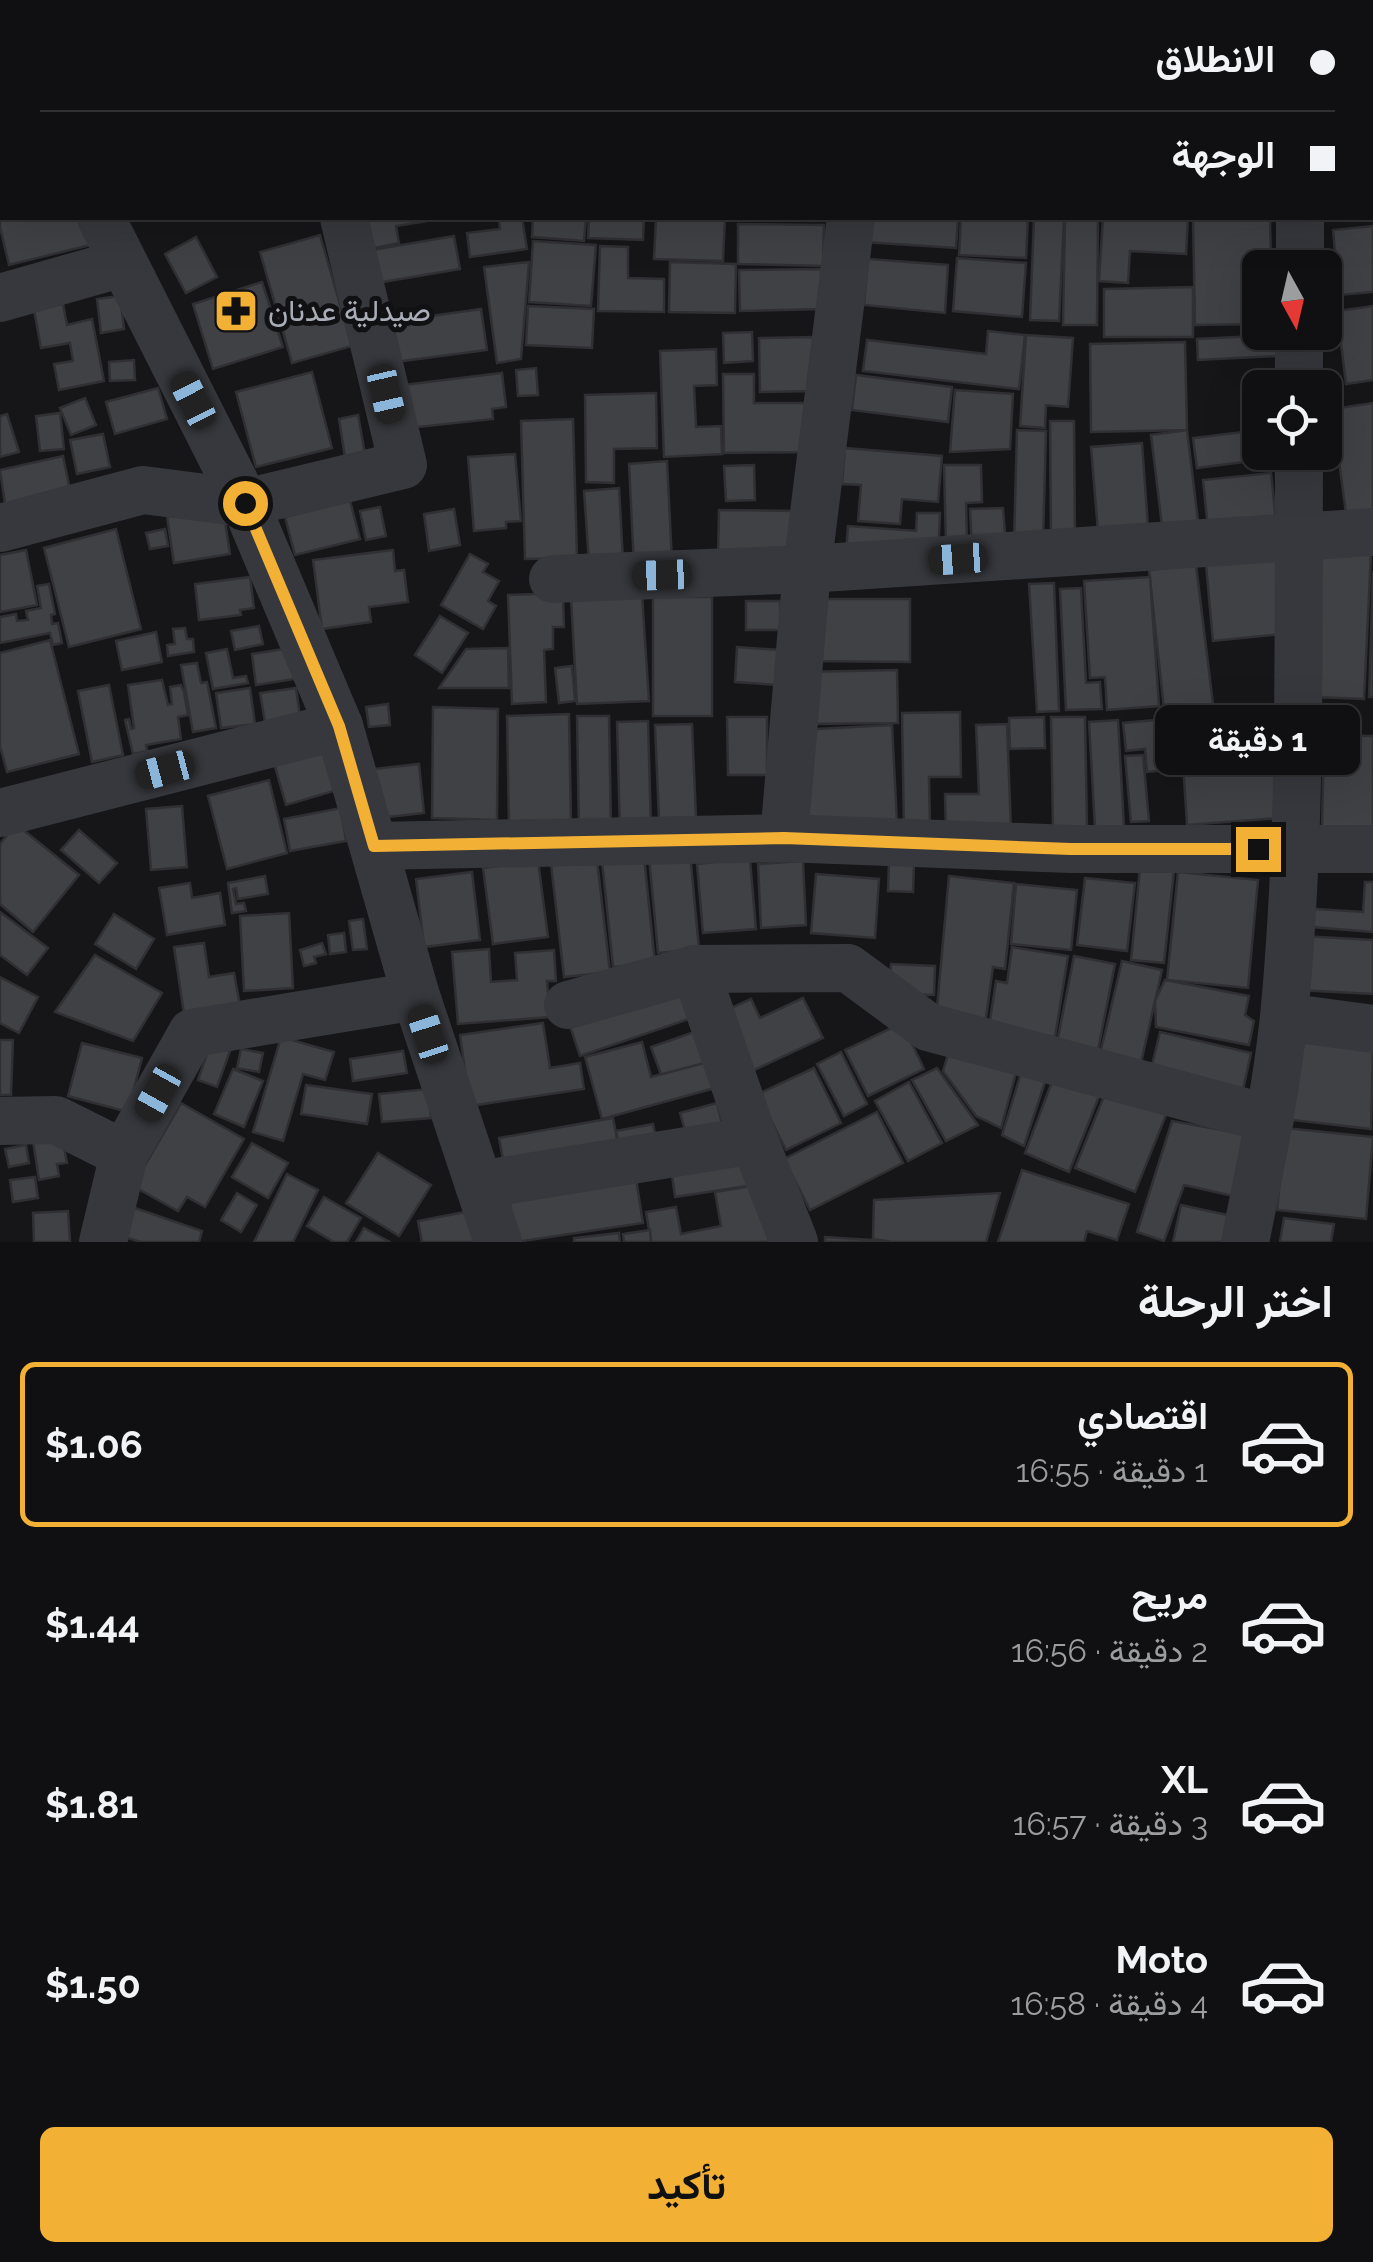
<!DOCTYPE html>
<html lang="ar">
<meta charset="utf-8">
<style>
body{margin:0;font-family:Raleway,Vazirmatn,sans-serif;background:#19191b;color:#f1f3f6;direction:rtl;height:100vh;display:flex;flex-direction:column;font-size:38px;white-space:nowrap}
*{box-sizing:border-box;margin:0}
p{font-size:32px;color:#9c9d9f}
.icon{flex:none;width:55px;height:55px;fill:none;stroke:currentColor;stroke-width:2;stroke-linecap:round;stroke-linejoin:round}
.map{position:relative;height:1242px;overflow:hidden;direction:ltr}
.side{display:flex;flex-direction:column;background:#101012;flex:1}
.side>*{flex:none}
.hud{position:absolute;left:0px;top:0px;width:1375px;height:220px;box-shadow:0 10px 40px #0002,0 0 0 2px #303032;direction:rtl;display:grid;align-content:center;height:220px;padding:0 40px;background:#101012}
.needle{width:65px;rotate:172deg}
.buttons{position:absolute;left:1242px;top:250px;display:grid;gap:20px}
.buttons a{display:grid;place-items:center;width:100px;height:100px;border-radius:15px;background:#101012;box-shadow:0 10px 40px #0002,0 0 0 2px #303032;font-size:50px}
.end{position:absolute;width:45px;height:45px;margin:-22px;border:12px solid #f2b134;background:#111;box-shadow:0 0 0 5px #111}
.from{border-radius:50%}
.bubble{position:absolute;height:70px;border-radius:15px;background:#101012;box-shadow:0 10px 40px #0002,0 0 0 2px #303032;font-size:32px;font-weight:700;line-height:70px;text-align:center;direction:rtl}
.car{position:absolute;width:30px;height:60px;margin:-30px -15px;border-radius:12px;box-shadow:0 0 8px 2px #0007;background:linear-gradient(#222 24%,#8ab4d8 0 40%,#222 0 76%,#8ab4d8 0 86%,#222 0)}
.hud b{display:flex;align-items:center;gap:35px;height:95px;font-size:38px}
.hud b+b{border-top:2px solid #303032}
.hud i{width:25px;height:25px;background:#f1f3f6}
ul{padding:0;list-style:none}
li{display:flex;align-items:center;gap:30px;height:165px;margin:0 20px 15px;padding:0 20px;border:5px solid transparent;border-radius:15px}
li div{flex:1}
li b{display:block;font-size:38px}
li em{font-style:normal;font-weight:700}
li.current{border-color:#f2b134}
li>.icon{width:90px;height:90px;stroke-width:1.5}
h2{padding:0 40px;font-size:45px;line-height:120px}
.button{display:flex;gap:20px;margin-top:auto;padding:20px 40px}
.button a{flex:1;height:115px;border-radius:15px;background:#f2b134;color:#111;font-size:40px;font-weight:700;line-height:115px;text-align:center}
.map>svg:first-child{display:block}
.building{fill:#404145;stroke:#303034;stroke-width:2.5}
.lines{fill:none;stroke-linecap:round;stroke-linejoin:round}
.minor{stroke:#37383d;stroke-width:48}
.route{stroke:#f2b134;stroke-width:12}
.labels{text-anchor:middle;stroke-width:10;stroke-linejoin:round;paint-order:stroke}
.poi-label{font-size:30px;fill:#a8adb8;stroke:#111113;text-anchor:start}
</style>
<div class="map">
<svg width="1373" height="1242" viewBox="0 0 1373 1242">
<rect width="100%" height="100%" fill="#161618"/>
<g class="building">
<polygon points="168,0 240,0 235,2"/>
<polygon points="637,0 702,0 637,2"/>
<rect x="1207" y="0" width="69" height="2"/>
<polygon points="7,218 83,218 90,245 9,265 0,227 0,219"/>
<polygon points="359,218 446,218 396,226 399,243 365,250"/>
<polygon points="522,218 527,249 470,257 467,233 500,229 499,219"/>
<polygon points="533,218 586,218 584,241 532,237"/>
<polygon points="589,218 644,218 643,240 588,238"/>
<polygon points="656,218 725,218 723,261 654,259"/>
<polygon points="733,218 824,218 824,221"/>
<polygon points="866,218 958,218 956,248 864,242"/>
<polygon points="961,218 1028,218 1026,258 959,255"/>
<polygon points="1034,218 1064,218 1059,321 1030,320"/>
<polygon points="1065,218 1098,218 1097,325 1063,325"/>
<polygon points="1103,218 1188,218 1186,254 1130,251 1128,283 1099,281"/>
<polygon points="1193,218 1270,218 1271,268 1260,268 1260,324 1195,325"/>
<polygon points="738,224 824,225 823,266 738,264"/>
<polygon points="1373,226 1373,292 1339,295 1333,230"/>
<polygon points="320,235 352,346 292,363 260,252"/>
<polygon points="454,236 460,269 377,283 372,250"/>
<polygon points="196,237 217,277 186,293 165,254"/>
<polygon points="533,241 596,245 591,306 529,302"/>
<polygon points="600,246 628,247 628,278 664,279 664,312 598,311"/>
<polygon points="957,258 1026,263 1022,317 953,311"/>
<polygon points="868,259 948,265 945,313 864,305"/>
<polygon points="529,262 521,359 497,363 484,267"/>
<polygon points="670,262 736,264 735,313 669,312"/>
<polygon points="821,269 821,309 740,311 739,270"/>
<polygon points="262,282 283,347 213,369 193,304"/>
<polygon points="1193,287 1193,337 1104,337 1104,289"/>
<polygon points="120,296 124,329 101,333 97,299"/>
<polygon points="63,304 67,325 92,319 104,381 59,390 54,364 73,361 70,343 41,348 34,310"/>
<polygon points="528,306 594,309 592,348 526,345"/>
<polygon points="1373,306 1373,380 1346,384 1337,311"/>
<polygon points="481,309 487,350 395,362 389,322"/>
<polygon points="988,331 1025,335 1019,389 863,371 867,340 986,354"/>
<polygon points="752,332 753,361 724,363 723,333"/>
<polygon points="1026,335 1073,338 1068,407 1046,405 1045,428 1020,426"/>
<polygon points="1278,335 1279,356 1198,360 1197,339"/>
<polygon points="814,337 814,391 760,392 759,338"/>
<polygon points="1185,342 1187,430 1091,432 1090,344"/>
<polygon points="716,349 717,385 694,386 696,427 721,426 722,454 664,457 660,351"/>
<polygon points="134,360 135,380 110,381 109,362"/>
<polygon points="536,368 538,395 518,396 516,370"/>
<polygon points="312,372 332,448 256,467 236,392"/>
<polygon points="502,373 506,407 492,409 493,419 409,428 403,385"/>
<polygon points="723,374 754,374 754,403 814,403 814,452 724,453"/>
<polygon points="856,375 952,387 948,422 852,410"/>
<polygon points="158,388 167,419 115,434 106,402"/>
<polygon points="955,390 1013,394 1010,449 950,452"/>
<polygon points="656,393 657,448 614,449 614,483 586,482 585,395"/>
<polygon points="85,398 96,425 71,435 60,408"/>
<polygon points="1373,403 1373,517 1347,521 1332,409"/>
<polygon points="60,413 64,449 40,451 36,416"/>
<polygon points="7,414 19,452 0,457 0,416"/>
<polygon points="358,415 366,460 346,464 339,419"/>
<polygon points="573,419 577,558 525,559 521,421"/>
<polygon points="1050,421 1074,421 1075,543 1051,543"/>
<polygon points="1017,430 1046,431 1043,542 1014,542"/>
<polygon points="1187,430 1199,529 1163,534 1151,435"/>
<polygon points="1260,430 1260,452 1273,452 1274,458 1197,468 1193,438"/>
<polygon points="103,434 110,467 77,474 70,440"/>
<polygon points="1142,443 1149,541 1099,544 1091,447"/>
<polygon points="845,448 942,456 938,502 902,499 900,524 858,521 861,485 842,484"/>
<polygon points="515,454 521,521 506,522 506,528 474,531 468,457"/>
<polygon points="63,456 70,490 5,504 0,470"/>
<polygon points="667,461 672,562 634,565 629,464"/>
<polygon points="754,465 755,500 726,501 724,466"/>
<polygon points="944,465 981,465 982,502 966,503 967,544 946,545"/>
<polygon points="1271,473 1276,522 1208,529 1203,480"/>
<polygon points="619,488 623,560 589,562 584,491"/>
<polygon points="350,501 360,539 295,555 285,517"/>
<polygon points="380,507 386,536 366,540 360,511"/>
<polygon points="223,508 230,554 174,563 167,517"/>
<polygon points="1003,508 1006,546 972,548 970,509"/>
<polygon points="454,509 460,545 429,551 424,514"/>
<polygon points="719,510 799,511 798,559 718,558"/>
<polygon points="917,513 940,513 938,557 846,552 848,526 916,531"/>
<polygon points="116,529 141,629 69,647 44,548"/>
<polygon points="165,529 168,546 150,549 146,533"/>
<polygon points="26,550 37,605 0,612 0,555"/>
<polygon points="393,550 395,571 404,570 408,602 369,607 371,622 322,629 313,560"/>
<polygon points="1322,552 1371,554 1364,699 1315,697"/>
<polygon points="470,554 488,564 483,572 499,581 488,601 496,606 483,629 441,605"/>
<polygon points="1284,557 1292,633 1213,641 1206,565"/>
<polygon points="1196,565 1213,704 1164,709 1149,570"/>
<polygon points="1373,571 1373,697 1369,697"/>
<polygon points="250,577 254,608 240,610 241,615 199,620 195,584"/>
<polygon points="1150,577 1159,706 1107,710 1105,677 1090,678 1084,581"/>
<polygon points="1054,583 1059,711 1037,712 1029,584"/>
<polygon points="49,584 55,614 51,615 52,624 58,623 62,643 53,645 50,633 0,643 0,617 16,614 17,621 28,620 26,611 41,608 37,586"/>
<polygon points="1081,588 1086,683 1100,682 1102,709 1066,710 1060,589"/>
<polygon points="563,593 564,627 553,627 553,649 544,650 546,702 512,704 508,595"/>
<polygon points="642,595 649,701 577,704 571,599"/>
<rect x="653" y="597" width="59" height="119"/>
<polygon points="814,599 910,599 910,662 814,661"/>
<polygon points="746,601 780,601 781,630 746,630"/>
<polygon points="440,616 468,633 442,673 415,655"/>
<polygon points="259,626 263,644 235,650 231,631"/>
<polygon points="185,628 187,639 193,639 194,652 168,656 167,645 175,644 173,629"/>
<polygon points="156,632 162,662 122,670 116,641"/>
<polygon points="50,640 79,754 7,772 0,746 0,653"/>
<polygon points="737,647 779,650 777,685 735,682"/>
<polygon points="290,648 294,679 256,685 252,654"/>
<polygon points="508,648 509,688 439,688 466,649"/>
<polygon points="227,649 233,678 246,676 248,683 213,689 206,653"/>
<polygon points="197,663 201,683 207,682 216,728 193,732 181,665"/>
<polygon points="572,666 575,701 559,703 555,668"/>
<polygon points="897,670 898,723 806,724 805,672"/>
<polygon points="162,680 168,705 172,704 170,687 181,685 184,692 188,715 178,717 181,739 146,745 147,751 133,754 125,720 129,719 131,729 134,728 128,685"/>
<polygon points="109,685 123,755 92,762 78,691"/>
<polygon points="250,688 255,724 221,728 216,693"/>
<polygon points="296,688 300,717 265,722 260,693"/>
<polygon points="388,704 390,725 369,727 366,707"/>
<polygon points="1270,704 1274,752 1183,760 1179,712"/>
<polygon points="433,707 498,709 497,820 432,818"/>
<polygon points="960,712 961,777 929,777 930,828 904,829 902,713"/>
<polygon points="569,714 571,825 509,826 507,716"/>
<polygon points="577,716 609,716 611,830 579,831"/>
<polygon points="727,717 767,717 767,775 728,775"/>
<polygon points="1044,717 1045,748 1010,749 1009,718"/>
<polygon points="1051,717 1085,717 1087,829 1053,829"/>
<polygon points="1176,718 1180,769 1147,772 1145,749 1126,751 1123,723"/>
<polygon points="1118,720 1124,827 1095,828 1089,722"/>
<polygon points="648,721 651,828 620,830 617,722"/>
<polygon points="692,724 696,817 659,819 655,725"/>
<polygon points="1007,724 1011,830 946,832 945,794 979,794 976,725"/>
<polygon points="892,725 897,823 802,827 798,730"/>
<polygon points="1324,735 1373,736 1373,828 1322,827"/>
<polygon points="320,743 334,791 286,805 272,756"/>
<polygon points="1143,755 1149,821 1131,822 1125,756"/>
<polygon points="1276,757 1280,818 1187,825 1183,763"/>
<polygon points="419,764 424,813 379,818 373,769"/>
<polygon points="269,780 287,853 227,869 208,796"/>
<polygon points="182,806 187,867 151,870 146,809"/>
<polygon points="341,808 346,841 290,851 284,819"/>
<polygon points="16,824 79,875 33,932 0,904 0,844"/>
<polygon points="79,830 117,863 99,883 61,850"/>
<polygon points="749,848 756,929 703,933 697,864 722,861"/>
<polygon points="690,853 699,949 658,953 649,857"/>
<polygon points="644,857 655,963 613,967 602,861"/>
<polygon points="597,860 610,972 564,977 551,864"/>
<polygon points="538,861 548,937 493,944 483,868"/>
<polygon points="803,861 806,925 761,928 758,864"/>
<polygon points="889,862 914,863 913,892 888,891"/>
<polygon points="1140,868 1174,871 1164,963 1131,960"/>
<polygon points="472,872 480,940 424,947 416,879"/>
<polygon points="1178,872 1258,880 1248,988 1167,980"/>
<polygon points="816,874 879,879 875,938 811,933"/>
<polygon points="265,876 268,894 238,899 236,888 233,889 236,904 244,903 246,911 232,913 228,883"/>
<polygon points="949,876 1014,883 1005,969 993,967 985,1025 936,1019"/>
<polygon points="1085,878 1135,883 1127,951 1077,945"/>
<polygon points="1365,882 1373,882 1373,932 1300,926 1301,908 1363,912"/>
<polygon points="190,883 192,898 220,893 225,925 167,935 159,888"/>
<polygon points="1016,884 1077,890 1071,950 1011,944"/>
<polygon points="0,912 48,948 27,975 0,955"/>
<polygon points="289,913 293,988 244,991 240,916"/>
<polygon points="114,914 154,939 136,969 95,944"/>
<polygon points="363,919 367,949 353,950 349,921"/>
<polygon points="344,933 346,952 330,954 328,935"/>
<polygon points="1302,936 1373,940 1373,994 1299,990"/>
<polygon points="204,943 209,977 234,973 240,1006 184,1014 174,947"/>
<polygon points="322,943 326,954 314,957 316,963 304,966 300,950"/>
<polygon points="1012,947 1068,956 1055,1037 989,1027 996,981 1007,983"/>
<polygon points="489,949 491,982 517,980 515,953 554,950 556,981 547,981 550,1017 458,1024 452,952"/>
<polygon points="95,955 162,993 133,1041 55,1012"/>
<polygon points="1074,956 1115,964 1098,1050 1057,1043"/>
<polygon points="1122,961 1162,970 1141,1063 1100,1054"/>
<polygon points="891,964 935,966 934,995 889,994"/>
<polygon points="677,976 692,1018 580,1056 566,1014"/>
<polygon points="0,977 38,997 19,1033 0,1023"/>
<polygon points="1165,980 1249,996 1245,1015 1254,1021 1249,1045 1156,1027 1155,1001"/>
<polygon points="803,998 823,1038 750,1072 722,1012 751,999 760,1018"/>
<polygon points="543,1023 550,1068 580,1063 584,1089 470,1106 460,1035"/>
<polygon points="902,1023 924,1069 868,1096 845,1050"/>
<polygon points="694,1032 705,1065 663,1080 651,1047"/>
<polygon points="1160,1032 1251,1053 1243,1090 1151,1069"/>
<polygon points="1296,1033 1373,1043 1371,1129 1284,1119"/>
<polygon points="281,1037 334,1052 325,1080 303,1074 283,1141 253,1132"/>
<polygon points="0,1040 13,1040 11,1095 0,1095"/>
<polygon points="642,1042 651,1077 708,1062 715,1088 602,1119 585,1057"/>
<polygon points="82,1043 142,1058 128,1112 68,1096"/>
<polygon points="210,1045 230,1051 217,1087 198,1080"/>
<polygon points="950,1048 1017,1069 1001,1128 976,1116 943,1071"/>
<polygon points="241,1049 263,1053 259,1072 237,1068"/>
<polygon points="403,1051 407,1073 353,1081 350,1059"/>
<polygon points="841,1052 867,1104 844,1116 817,1064"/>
<polygon points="814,1068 841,1123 786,1150 758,1094"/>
<polygon points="937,1068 978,1125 946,1141 912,1080"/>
<polygon points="233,1069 263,1081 244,1127 214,1114"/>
<polygon points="1022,1070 1047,1076 1024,1146 1002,1135"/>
<polygon points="1053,1079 1102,1089 1069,1172 1025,1153"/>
<polygon points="909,1082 942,1143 908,1161 875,1101"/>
<polygon points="306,1085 372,1094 367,1124 301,1114"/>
<polygon points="428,1089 431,1118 382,1122 379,1094"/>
<polygon points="1106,1091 1166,1115 1135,1192 1075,1168"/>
<polygon points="181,1103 244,1139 205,1207 187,1197 178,1211 133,1186"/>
<polygon points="717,1103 722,1124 686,1134 680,1113"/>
<polygon points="877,1112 903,1163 810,1210 784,1159"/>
<polygon points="613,1118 619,1149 505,1170 499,1138"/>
<polygon points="1172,1121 1255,1136 1242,1198 1184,1185 1164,1241 1137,1232"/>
<polygon points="653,1124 658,1147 621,1154 616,1131"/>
<polygon points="1285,1128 1373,1137 1366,1219 1277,1210"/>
<polygon points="62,1137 67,1163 57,1164 59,1176 39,1180 33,1141"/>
<polygon points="252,1143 288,1163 268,1198 232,1177"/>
<polygon points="26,1145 29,1163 9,1167 5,1149"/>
<polygon points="378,1153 431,1185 399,1236 346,1203"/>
<polygon points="749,1156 754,1185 675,1197 671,1168"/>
<polygon points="634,1166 643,1223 516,1242 507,1186"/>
<polygon points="1022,1170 1129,1204 1117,1240 1087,1231 1084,1242 998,1242"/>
<polygon points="287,1174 318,1190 293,1242 254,1242"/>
<polygon points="35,1177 38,1198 13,1202 10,1180"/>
<polygon points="758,1185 769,1242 651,1242 646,1212 676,1207 681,1234 721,1226 715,1192"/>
<polygon points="237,1193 257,1205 241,1232 221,1220"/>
<polygon points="1000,1193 986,1242 892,1242 873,1239 874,1200"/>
<polygon points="324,1197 361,1218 347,1242 334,1242 307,1226"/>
<polygon points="1181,1205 1232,1216 1226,1242 1173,1242"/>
<polygon points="132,1207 202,1231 199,1242 140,1242 122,1236"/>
<polygon points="475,1210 481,1242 422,1242 418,1221"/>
<polygon points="68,1211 70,1242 34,1242 33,1213"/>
<polygon points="1284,1218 1334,1224 1331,1242 1280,1242"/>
<polygon points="364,1228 390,1242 356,1242"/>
<polygon points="650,1230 651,1242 624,1242 623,1234"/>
<polygon points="619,1233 620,1242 574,1242 574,1238"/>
<polygon points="825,1237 887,1241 825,1242"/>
</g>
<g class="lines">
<g class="minor">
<polyline points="292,0 293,2"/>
<polyline points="423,2 435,0"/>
<polyline points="874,2 874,0"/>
<polyline points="1316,2 1317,0"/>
<polyline points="0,24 2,28"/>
<polyline points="1372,184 1373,184"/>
<polyline points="101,218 245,503 339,726 416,996 498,1242"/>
<polyline points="1300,268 1300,218"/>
<polyline points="0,298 123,263"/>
<polyline points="1299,388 1299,332"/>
<polyline points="0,528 143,490 245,503 403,465 344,218"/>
<polyline points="553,579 807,569 1373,532"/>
<polyline points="0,813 339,726"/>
<polyline points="784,838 807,569 851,218"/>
<polyline points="374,846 784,838 1071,849 1373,849"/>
<polyline points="695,969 754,1140 794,1242"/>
<polyline points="568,1005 695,969 848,968 928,1027 1270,1119"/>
<polyline points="1284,1017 1373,1029"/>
<polyline points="0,1121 56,1120 124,1154"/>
<polyline points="479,1185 754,1140"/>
<polyline points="103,1242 124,1154 192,1033 416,996"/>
<path d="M1245,1242c15,-75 31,-149 39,-225 18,-187 14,-377 15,-565"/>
</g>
</g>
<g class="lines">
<polyline class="route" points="245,503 339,726 374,846 784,838 1071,849 1258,849"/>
</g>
<defs>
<symbol id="pharmacy-square" viewBox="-11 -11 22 22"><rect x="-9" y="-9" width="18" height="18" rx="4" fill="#f2b134" stroke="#111113"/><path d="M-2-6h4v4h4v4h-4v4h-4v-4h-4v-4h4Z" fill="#111"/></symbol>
</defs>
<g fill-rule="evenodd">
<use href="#pharmacy-square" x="211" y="286" width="50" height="50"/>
</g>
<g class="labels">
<g class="poi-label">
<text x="268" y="321">صيدلية عدنان</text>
</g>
</g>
</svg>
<div class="buttons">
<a><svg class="needle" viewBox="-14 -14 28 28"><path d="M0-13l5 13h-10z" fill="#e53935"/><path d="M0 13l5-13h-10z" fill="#9c9d9f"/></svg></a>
<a><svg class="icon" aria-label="locate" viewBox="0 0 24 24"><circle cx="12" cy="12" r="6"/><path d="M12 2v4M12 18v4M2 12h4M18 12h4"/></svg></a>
</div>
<i class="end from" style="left:245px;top:503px"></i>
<i class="end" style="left:1258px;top:849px"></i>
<div class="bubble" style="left:1155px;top:705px;width:205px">1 دقيقة</div>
<i class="car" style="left:386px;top:394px;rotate:167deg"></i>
<i class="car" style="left:193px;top:400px;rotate:333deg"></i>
<i class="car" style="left:958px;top:559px;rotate:266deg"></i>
<i class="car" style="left:662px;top:575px;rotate:268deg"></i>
<i class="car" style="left:165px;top:770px;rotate:255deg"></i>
<i class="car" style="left:428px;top:1034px;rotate:342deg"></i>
<i class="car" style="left:158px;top:1093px;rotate:209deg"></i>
<div class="hud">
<b><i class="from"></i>الانطلاق</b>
<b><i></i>الوجهة</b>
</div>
</div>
<section class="side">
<h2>اختر الرحلة</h2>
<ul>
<li class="current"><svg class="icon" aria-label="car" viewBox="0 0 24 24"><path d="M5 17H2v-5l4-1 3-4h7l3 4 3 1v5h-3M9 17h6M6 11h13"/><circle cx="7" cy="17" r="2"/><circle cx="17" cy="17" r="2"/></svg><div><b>اقتصادي</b><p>1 دقيقة · 16:55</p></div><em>$1.06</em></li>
<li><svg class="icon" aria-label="car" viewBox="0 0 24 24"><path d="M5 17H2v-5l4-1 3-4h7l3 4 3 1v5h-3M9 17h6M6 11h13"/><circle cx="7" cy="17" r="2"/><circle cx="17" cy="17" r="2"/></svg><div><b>مريح</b><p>2 دقيقة · 16:56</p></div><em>$1.44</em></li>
<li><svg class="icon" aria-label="car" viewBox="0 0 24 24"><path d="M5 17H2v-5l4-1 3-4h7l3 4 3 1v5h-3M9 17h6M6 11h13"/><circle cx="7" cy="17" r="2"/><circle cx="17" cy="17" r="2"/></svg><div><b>XL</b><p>3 دقيقة · 16:57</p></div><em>$1.81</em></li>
<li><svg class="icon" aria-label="car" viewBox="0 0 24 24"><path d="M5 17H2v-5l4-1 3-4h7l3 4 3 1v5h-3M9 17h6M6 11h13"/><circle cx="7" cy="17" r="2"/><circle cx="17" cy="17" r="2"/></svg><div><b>Moto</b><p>4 دقيقة · 16:58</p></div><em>$1.50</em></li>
</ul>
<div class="button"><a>تأكيد</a></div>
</section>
